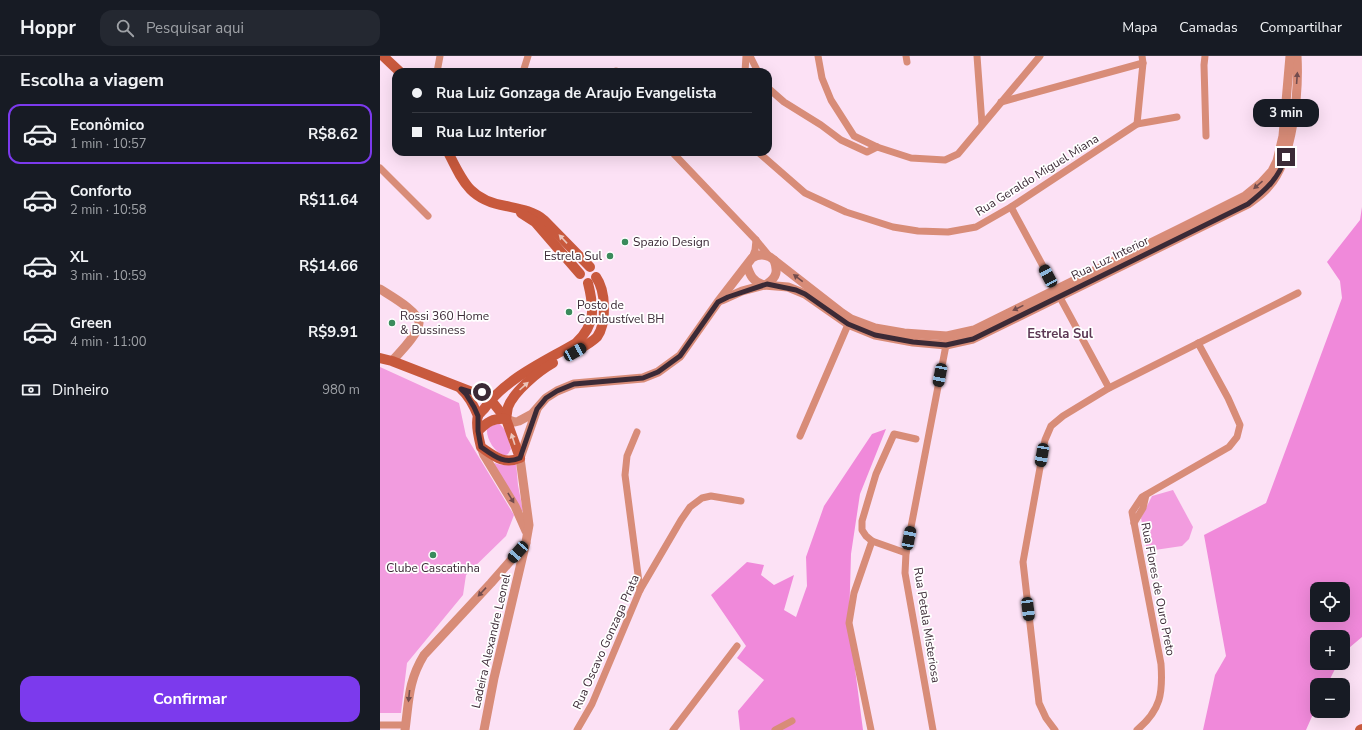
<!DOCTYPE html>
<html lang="pt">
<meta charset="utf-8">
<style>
body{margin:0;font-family:"Nunito Sans",sans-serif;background:#242831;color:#f1f3f6;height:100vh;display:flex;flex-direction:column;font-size:15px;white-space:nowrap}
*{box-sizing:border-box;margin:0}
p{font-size:13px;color:#9ea1a6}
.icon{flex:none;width:22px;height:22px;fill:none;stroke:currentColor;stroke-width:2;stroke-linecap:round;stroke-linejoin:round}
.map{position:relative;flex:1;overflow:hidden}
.panel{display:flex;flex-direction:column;background:#171b24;width:380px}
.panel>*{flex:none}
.guide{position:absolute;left:12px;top:12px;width:380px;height:88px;border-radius:12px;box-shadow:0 4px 16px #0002;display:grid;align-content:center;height:88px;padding:0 20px;background:#171b24}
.buttons{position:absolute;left:930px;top:526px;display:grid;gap:8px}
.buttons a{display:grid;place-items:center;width:40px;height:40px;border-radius:8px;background:#171b24;box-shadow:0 4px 16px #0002;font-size:20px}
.end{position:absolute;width:18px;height:18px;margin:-9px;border:5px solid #3b2a36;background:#fff;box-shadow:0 0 0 2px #fff}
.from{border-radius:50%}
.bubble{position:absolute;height:28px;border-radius:12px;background:#171b24;box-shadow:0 4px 16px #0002;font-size:13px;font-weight:700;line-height:28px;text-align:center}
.car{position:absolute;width:12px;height:24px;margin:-12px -6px;border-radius:5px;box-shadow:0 0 3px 1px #0007;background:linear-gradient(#222 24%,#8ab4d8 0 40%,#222 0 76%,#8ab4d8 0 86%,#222 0)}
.guide b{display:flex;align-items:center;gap:14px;height:38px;font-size:15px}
.guide b+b{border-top:1px solid #363941}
.guide i{width:10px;height:10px;background:#f1f3f6}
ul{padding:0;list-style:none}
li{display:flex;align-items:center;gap:12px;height:60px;margin:0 8px 6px;padding:0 12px;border:2px solid transparent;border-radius:12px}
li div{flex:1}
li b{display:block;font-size:15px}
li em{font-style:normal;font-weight:700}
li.selected{border-color:#7c3aed}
li>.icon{width:36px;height:36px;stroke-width:1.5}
h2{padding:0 20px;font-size:18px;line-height:48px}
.pay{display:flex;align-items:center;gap:10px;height:44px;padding:0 20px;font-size:15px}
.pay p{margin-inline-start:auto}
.cta{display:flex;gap:8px;margin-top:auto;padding:8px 20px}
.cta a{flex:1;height:46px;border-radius:12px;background:#7c3aed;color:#fff;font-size:16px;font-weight:700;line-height:46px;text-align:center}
header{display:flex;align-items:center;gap:24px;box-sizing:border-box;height:56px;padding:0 20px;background:#171b24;border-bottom:1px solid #363941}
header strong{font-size:19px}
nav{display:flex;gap:22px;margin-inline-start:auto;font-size:14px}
.search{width:280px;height:36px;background:#242831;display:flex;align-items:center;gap:10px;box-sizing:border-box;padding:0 14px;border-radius:12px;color:#9ea1a6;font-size:15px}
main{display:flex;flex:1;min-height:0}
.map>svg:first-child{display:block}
.green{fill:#f29cdf}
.forest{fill:#f089da;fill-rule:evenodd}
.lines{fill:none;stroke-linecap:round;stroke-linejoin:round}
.minor{stroke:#d88c78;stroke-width:7}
.tertiary{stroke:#d88c78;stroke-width:9}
.secondary{stroke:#c8593d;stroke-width:10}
.oneway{fill:#724c4d}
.oneway2{fill:#ecc5bb}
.route{stroke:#3b2a36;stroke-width:5}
.poi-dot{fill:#3a8b5c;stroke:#fff;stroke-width:1.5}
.labels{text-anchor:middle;stroke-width:3.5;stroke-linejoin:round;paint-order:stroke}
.street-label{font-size:12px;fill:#3b2a36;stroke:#fff}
.poi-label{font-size:12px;fill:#3b2a36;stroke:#fff;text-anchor:start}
.neighbourhood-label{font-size:13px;font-weight:bold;fill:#5c3854;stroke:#fff}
</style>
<header>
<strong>Hoppr</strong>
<div class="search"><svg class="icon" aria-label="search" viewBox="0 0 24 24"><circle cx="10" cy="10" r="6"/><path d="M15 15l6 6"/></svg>Pesquisar aqui</div>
<nav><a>Mapa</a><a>Camadas</a><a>Compartilhar</a></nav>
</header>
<main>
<section class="panel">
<h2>Escolha a viagem</h2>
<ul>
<li class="selected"><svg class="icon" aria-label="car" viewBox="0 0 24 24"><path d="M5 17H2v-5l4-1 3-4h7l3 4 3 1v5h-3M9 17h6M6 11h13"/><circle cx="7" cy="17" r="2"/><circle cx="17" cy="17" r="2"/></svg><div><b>Econômico</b><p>1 min · 10:57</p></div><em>R$8.62</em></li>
<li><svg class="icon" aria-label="car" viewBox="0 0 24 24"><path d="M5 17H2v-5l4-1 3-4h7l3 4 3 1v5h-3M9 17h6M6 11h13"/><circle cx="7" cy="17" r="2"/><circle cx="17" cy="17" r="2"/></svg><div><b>Conforto</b><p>2 min · 10:58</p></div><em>R$11.64</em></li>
<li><svg class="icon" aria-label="car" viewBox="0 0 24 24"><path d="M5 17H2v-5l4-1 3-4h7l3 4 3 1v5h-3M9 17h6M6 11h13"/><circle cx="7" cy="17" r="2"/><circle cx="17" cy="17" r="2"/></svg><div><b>XL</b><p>3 min · 10:59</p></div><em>R$14.66</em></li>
<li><svg class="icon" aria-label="car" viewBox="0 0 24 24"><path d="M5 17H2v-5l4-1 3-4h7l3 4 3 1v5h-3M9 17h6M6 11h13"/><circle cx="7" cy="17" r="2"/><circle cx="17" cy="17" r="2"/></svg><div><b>Green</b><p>4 min · 11:00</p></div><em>R$9.91</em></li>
</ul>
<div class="pay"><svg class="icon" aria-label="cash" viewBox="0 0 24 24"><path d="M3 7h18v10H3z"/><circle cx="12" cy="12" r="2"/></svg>Dinheiro<p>980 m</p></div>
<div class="cta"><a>Confirmar</a></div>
</section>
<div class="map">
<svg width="982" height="674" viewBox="0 0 982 674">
<rect width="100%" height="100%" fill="#fce1f5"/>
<g class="green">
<polygon points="0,311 79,347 86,380 134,459 126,480 86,519 83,539 27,607 21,657 0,657"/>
<path d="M119,367l7,8 5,18 -3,5 -4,2c-10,-5 -18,-17 -17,-28z"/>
<path d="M136,406l2,23 5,26 -2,1 -27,-48 1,-1c8,3 13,3 21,-1z"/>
<polygon points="793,434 813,471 809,483 802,490 768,495 766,490 761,462 772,440"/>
</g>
<g class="forest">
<path d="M982,151v430l-19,16v-16h-26v26h21l-11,22h-10v20l-11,25h-103l12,-55 11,-19 -22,-121 62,-32 76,-205 -2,-17 -13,-19 33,-42zM937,533h26v26h-26z"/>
<polygon points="506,373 480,438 471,498 469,567 483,674 360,674 358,655 384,624 357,602 366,590 331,539 367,506 384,509 381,519 394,529 414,519 404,554 416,561 427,530 426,501 444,450 492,378"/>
</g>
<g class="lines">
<g class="minor">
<polyline points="370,0 378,16"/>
<polyline points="438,0 442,22 451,44 474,80 497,91 531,102 565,104 578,98 660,0"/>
<polyline points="526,0 527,6"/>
<polyline points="597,0 602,68"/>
<polyline points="825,0 824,9 826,80"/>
<polyline points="236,15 236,16"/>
<polyline points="57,16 60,0"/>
<polyline points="143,16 148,0"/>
<polyline points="365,16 366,0"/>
<polyline points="388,32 404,46 441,69 461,84 487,96 497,91"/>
<polyline points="621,46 763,7"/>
<polyline points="757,68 763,7 762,0"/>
<polyline points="292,96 376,184 390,201"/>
<polyline points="378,96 425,137 466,156 513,171 538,175 568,176 596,171 631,151 757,68 797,61"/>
<polyline points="0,112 48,160"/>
<polyline points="631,151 729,332"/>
<polyline points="372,202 375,194 376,184"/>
<polyline points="257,376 247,400 245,419 260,534"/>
<polyline points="420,380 470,264"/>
<polyline points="754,467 763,452 766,439"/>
<polyline points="492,485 486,480 482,474 482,465 496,418 514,378 536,383"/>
<polyline points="0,669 26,669"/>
<polyline points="197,674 212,648 260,534 301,464 310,451 322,442 331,440 361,445"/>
<polyline points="293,674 357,590"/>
<polyline points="395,674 412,665"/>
<polyline points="491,674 469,567 474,537 492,485 526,497"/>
<polyline points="553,674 525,517 526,497 567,284"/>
<polyline points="675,674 666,662 659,647 643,506 665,384 671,370 683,360 729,332 918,237"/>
<path d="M757,674c24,-20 26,-37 24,-66l-29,-152 10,-15 87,-50 8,-10 3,-12 -12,-27 -30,-55"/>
</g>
<g class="tertiary">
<path d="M367,210c3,9 6,16 17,19"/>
<path d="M387,228c10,-7 11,-13 7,-24"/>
<path d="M0,233c9,6 40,23 39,34 -1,12 -19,29 -27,38"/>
<path d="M342,244l20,-9 22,-6 24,2 17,7 43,30 27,11 38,7 33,3 27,-6 275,-135c7,-5 16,-11 21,-18 24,-27 30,-94 28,-130"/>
<path d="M126,363l9,3 4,-1 13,-7 14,-16 11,-7 17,-7 69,-6 15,-6 22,-16 38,-54 34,-44c6,-4 12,-4 18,-1l72,56 9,6 24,9 29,5 43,3 27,-6 207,-102 64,-32 16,-13 11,-12 5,-10 6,-25 7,-80"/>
<polyline points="101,391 104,399 135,450 146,475"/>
<path d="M25,674c4,-29 3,-49 19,-75l67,-72 35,-40"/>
<polyline points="104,674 114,622 146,486 149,469 140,402 157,353"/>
</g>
<g class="secondary">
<polyline points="3,0 20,16"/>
<path d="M68,96c15,30 22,48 58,54 14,3 27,5 38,14l46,47"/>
<polyline points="141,157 155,166 200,218"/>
<path d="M191,298c8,-5 19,-10 26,-17 10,-14 9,-46 -1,-60"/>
<path d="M0,302l12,3 98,38 16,20 14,39c-16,7 -26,-2 -39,-11 -2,-8 -6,-23 -3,-31 1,-2 4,-5 6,-7 22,-31 60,-47 92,-66 20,-18 18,-36 12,-60"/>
<path d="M81,333c8,7 13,17 17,27"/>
<path d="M126,363c1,-4 1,-8 2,-12 6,-16 31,-36 45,-44"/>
<path d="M98,375c9,-9 15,-13 28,-12"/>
<polyline points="980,674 982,673"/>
</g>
</g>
<defs><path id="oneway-solid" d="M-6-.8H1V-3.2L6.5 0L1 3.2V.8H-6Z"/></defs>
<g class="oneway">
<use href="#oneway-solid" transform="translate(917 22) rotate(-86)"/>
<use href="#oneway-solid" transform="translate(878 129) rotate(139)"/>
<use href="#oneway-solid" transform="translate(418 222) rotate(-142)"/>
<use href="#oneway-solid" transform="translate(638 252) rotate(154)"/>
<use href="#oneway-solid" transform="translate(131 442) rotate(59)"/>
<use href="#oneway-solid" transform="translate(102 536) rotate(133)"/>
<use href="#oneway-solid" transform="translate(29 640) rotate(96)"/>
</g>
<g class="oneway2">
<use href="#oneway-solid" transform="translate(183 183) rotate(-133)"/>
<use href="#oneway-solid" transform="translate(144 330) rotate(-42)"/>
<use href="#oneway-solid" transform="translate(133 383) rotate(-108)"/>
</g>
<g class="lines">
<path class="route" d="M102,336l-8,1 -13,-4 5,5 8,13 4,9v15l3,16c13,9 23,18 39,11l17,-49 9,-11 11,-7 17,-7 69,-6 15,-6 22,-16 38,-54 10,-5 39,-13 29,6 9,4 43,30 27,11 38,7 33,3 27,-6 275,-135c18,-14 30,-25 38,-47"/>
</g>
<g class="poi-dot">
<circle cx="245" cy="186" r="4"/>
<circle cx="230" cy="200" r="4"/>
<circle cx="189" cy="256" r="4"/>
<circle cx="12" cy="267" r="4"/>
<circle cx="53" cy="499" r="4"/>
</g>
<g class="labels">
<g class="street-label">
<text transform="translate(657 119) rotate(-32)" y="4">Rua Geraldo Miguel Miana</text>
<text transform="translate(730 202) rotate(-26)" y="4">Rua Luz Interior</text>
<text transform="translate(778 533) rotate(79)" y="4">Rua Flores de Ouro Preto</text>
<text transform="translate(547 569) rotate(81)" y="4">Rua Petala Misteriosa</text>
<text transform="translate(111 585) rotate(-77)" y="4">Ladeira Alexandre Leonel</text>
<text transform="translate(226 586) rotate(-66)" y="4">Rua Oscavo Gonzaga Prata</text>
</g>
<g class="poi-label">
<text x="253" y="190">Spazio Design</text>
<text x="222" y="204" text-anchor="end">Estrela Sul</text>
<text x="197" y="253">Posto de<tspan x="197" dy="14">Combustível BH</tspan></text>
<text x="20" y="264">Rossi 360 Home<tspan x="20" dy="14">&amp; Bussiness</tspan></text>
<text x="53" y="516" text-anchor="middle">Clube Cascatinha</text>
</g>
<g class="neighbourhood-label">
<text x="680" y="282">Estrela Sul</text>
</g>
</g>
</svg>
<div class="buttons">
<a><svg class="icon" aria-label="locate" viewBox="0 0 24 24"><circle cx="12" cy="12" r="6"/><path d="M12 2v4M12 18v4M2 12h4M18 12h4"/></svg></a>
<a>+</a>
<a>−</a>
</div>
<i class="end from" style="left:102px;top:336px"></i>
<i class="end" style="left:906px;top:101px"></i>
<div class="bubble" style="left:873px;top:43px;width:66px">3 min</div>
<i class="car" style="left:668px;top:220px;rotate:332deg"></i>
<i class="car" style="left:195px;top:296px;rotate:61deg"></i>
<i class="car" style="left:560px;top:319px;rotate:191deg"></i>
<i class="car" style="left:662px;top:399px;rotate:190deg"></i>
<i class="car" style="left:529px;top:482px;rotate:11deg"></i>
<i class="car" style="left:138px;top:496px;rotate:221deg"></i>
<i class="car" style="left:648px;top:553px;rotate:173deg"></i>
<div class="guide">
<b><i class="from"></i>Rua Luiz Gonzaga de Araujo Evangelista</b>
<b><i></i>Rua Luz Interior</b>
</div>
</div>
</main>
